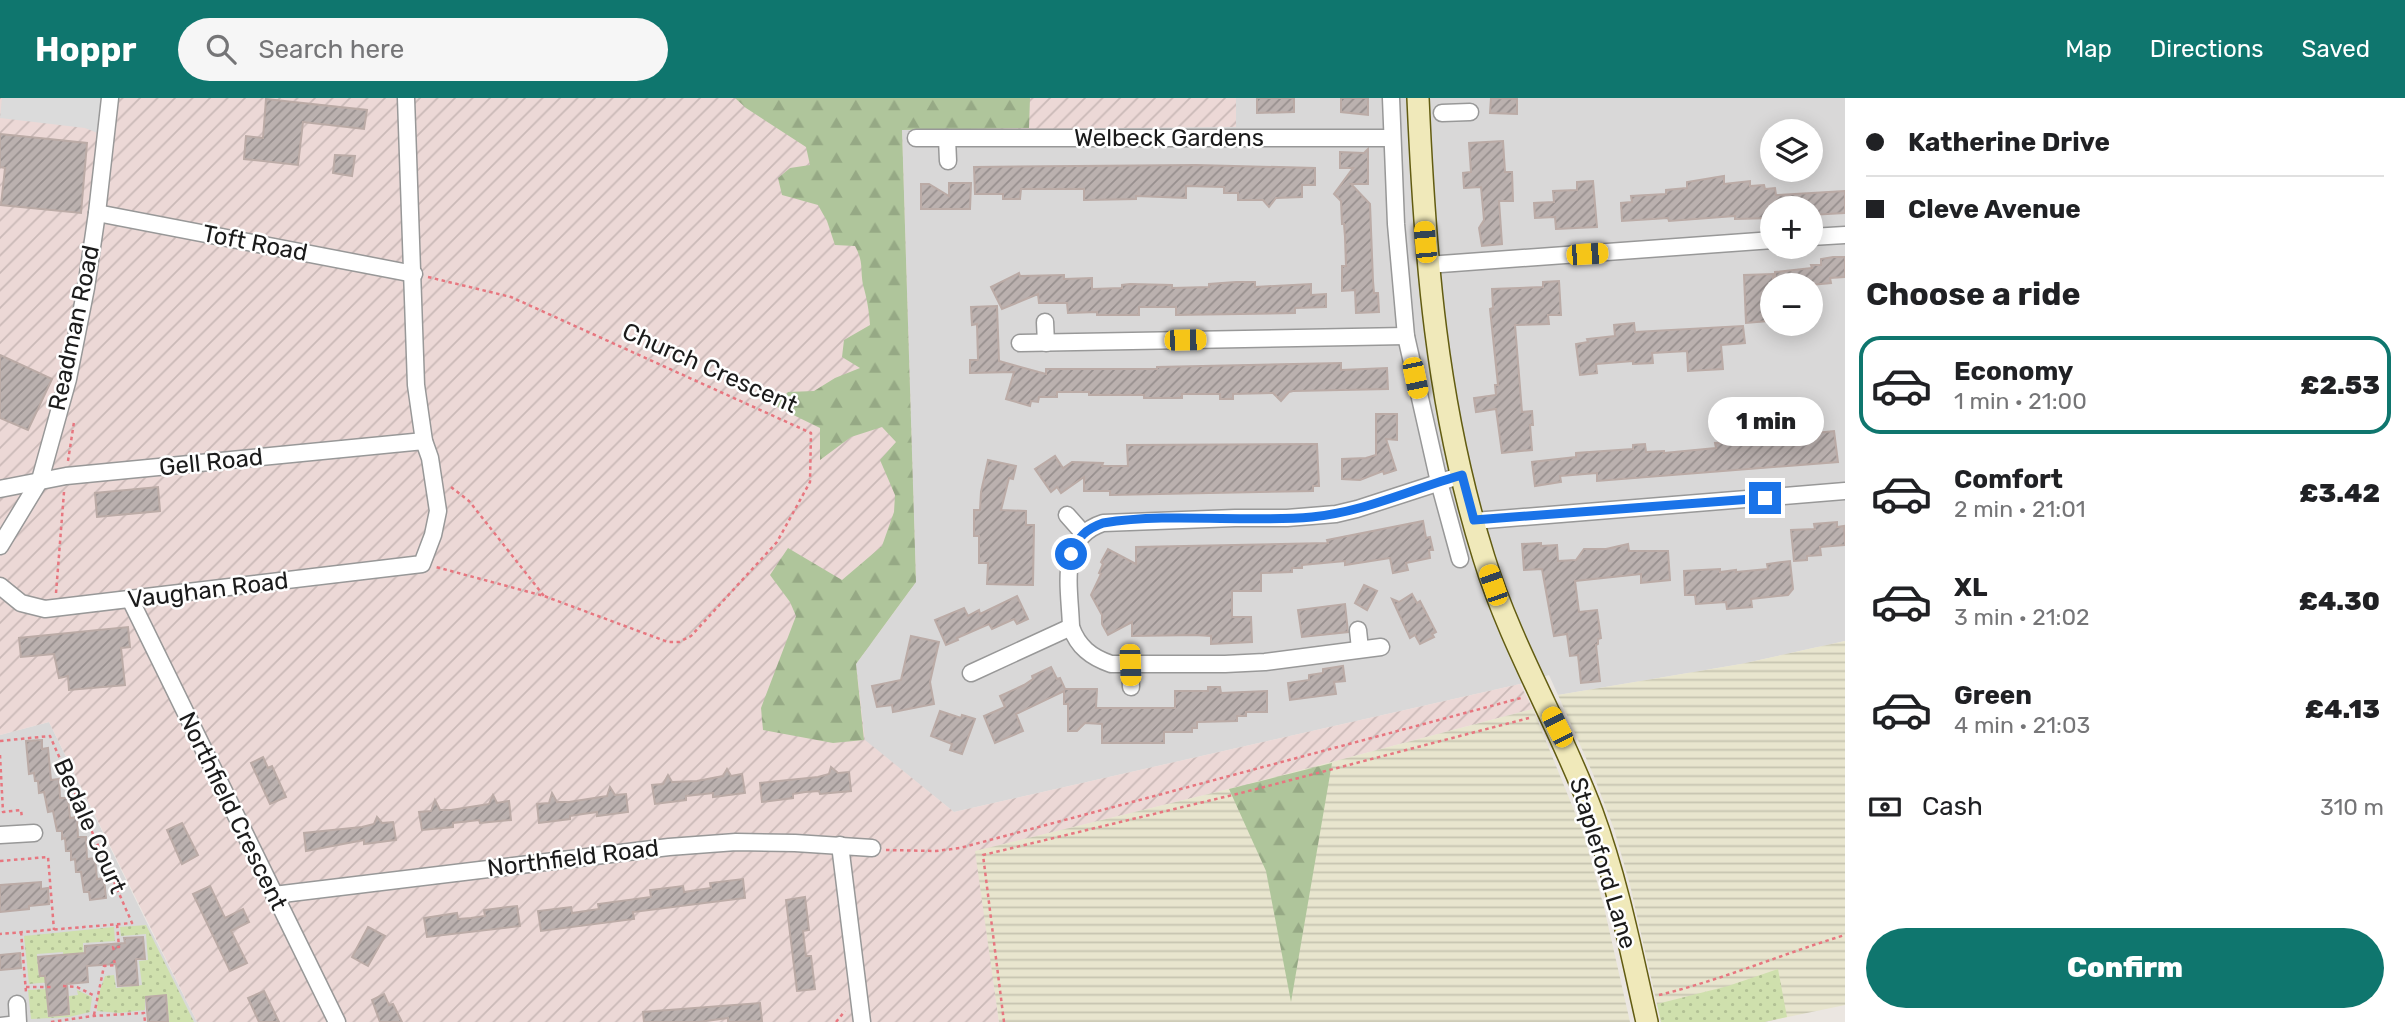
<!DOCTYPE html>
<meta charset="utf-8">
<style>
body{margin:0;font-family:Rubik,sans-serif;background:#f6f6f6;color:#202124;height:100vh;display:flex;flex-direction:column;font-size:26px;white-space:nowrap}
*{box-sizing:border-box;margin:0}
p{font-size:23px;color:#757577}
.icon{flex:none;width:38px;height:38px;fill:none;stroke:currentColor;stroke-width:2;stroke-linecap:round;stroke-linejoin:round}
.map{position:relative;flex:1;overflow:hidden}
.drawer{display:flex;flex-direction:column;background:#fff;width:560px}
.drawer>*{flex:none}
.top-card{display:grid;align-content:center;height:154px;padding:0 21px;background:#fff}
.controls{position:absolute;left:1760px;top:21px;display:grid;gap:14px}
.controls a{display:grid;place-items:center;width:63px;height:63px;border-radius:50%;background:#fff;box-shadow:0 4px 18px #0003;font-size:35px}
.end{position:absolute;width:32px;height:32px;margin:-16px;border:9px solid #1a73e8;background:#fff;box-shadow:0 0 0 4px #fff}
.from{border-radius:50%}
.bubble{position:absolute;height:49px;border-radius:24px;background:#fff;box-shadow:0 4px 18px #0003;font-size:23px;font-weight:800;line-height:49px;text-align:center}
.car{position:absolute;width:21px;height:42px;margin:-21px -10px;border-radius:9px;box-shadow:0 0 5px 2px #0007;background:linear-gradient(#f5c518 24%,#345 0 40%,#f5c518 0 76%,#345 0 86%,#f5c518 0)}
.top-card b{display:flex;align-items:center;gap:24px;height:66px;font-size:26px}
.top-card b+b{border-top:2px solid #e0e0e0}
.top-card i{width:18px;height:18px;background:#202124}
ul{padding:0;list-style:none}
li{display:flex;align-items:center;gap:21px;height:98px;margin:0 14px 10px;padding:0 7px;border:4px solid transparent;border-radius:21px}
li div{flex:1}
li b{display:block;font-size:26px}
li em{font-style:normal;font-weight:800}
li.current{border-color:#0f766e}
li>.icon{width:63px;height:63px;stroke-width:1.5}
h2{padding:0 21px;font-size:32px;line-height:84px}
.pay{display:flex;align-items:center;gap:18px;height:77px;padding:0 21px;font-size:26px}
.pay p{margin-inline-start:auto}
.button{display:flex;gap:14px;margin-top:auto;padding:14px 21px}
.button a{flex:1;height:80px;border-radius:42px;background:#0f766e;color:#fff;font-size:28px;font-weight:800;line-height:80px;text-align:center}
header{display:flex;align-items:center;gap:42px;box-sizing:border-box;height:98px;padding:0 35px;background:#0f766e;color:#fff}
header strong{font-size:33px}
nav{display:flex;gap:38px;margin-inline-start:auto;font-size:24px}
.search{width:490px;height:63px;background:#f6f6f6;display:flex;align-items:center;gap:18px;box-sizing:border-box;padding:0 24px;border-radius:38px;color:#757577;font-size:26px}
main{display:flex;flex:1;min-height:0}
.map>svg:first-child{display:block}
.residential{fill:#d9d8d8;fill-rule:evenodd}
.military{fill:url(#military-furrows)}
.farmland{fill:url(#farmland-rules)}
.grass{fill:url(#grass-dots)}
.forest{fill:url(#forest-firs)}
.parking{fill:#dbdbdb}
.building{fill:url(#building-hatch);stroke:#bbaba6;stroke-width:2}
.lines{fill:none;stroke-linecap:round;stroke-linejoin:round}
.lane-casing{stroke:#989898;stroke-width:11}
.street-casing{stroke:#989898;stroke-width:19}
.secondary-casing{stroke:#625c11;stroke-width:24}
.path{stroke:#e7767f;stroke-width:2.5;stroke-dasharray:3.5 3.5;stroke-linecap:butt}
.lane{stroke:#fff;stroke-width:8}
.street{stroke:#fff;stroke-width:16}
.secondary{stroke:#f0e9ba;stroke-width:21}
.route{stroke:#1a73e8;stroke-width:9}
.labels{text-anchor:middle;stroke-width:5;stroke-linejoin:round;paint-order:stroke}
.street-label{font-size:24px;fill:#1b1b1b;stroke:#fff}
</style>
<header>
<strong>Hoppr</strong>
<div class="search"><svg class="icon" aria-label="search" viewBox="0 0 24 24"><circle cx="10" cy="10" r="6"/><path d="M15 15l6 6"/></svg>Search here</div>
<nav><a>Map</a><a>Directions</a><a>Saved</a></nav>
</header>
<main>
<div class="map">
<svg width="1845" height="924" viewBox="0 0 1845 924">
<defs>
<pattern id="military-furrows" width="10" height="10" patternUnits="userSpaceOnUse" patternTransform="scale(1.75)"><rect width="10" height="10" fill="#ecd8d6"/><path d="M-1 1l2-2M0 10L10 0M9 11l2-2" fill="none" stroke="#cab9b7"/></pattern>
<pattern id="farmland-rules" width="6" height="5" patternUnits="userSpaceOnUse" patternTransform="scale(1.75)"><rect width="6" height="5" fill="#e8e5ce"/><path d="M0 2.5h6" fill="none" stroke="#c6c4b0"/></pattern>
<pattern id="grass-dots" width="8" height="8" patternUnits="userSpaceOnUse" patternTransform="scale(1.75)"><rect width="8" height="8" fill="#cfe0ad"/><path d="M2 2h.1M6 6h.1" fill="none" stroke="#b1c094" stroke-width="1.8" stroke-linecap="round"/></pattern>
<pattern id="forest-firs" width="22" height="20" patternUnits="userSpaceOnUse" patternTransform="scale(1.75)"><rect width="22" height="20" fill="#afc59b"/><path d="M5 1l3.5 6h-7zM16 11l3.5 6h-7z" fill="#96a985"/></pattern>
<pattern id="building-hatch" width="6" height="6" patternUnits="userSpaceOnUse" patternTransform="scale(1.75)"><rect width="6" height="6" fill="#bbb1af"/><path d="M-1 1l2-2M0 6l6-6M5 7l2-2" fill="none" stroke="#978f8e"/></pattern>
</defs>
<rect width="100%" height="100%" fill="#ebe6e1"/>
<g class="residential">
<path d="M1236,0h609v543l-104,23 -183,31 -9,-20 -29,9 -566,128 -90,-72 -8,-76 60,-82 -14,-452 334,-4zM1773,33h38v39h-38zM1773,110h38v39h-38zM1773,187h38v39h-38z"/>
<polygon points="49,624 146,823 197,924 0,924 0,637"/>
</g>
<polygon class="military" points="0,0 1236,0 1236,29 902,32 916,484 856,566 865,642 954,714 1520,586 1533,611 1229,691 976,753 999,924 197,924 49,624 0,637"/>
<g class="farmland">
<polygon points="1845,543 1845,907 1764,924 1661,924 1630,787 1614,731 1593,676 1558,597 1741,566"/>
<polygon points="1533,611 1584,737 1604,809 1630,924 999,924 975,753 1229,691"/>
</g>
<g class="grass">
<polygon points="146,827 194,924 169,924 167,897 145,898 145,912 119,915 97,913 98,898 105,878 114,877 116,890 142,887 139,863 148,862 146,836 121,838 120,829"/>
<polygon points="114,829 115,843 83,845 84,862 64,864 63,854 37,856 39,879 50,879 51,884 29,886 24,838"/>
<polygon points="1778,871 1787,919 1764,924 1661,924 1657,906 1728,888"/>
<polygon points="46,891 48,919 70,917 69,898 78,897 77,892 92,899 90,914 69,919 31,921 28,892"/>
</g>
<g class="forest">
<path d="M735,0h295l-1,30 -127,2 14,452 -60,82 8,76 -31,3 -70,-13 -2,-22 35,-92 -6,-14 -20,-27 18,-27 54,32 40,-34 12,-34 1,-17 -15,-35 16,-18 -14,-15 -31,10 -31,23v-32l-45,-22 13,-14 26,-1 21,-13 25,-10 -18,-11 2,-17 26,-15c-1,-15 -3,-26 -7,-40 -3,-17 1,-22 -8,-39l-20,-1 -8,-24 -9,-16 -36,-10 -4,-17 12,-10 20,-3 -4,-18 -60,-39z"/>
<polygon points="1332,665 1291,904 1266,773 1229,691"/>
</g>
<polygon class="parking" points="2,0 103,0 100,36 85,30 0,20"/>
<g class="building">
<polygon points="1257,0 1294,0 1294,14 1257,15"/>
<polygon points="1341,0 1368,0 1368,17 1341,14"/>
<polygon points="1491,0 1517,1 1517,16 1490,15"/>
<polygon points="266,1 367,12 364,31 303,24 298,67 244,61 246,38 263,40"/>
<polygon points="0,36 87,45 81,115 1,107 5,70 0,69"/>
<polygon points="1503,43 1505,74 1512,74 1513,103 1499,103 1502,146 1482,148 1479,130 1484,122 1481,89 1464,90 1463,75 1471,74 1469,45"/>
<polygon points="1368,51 1368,86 1351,86 1370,106 1373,183 1374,195 1378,195 1379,214 1356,215 1355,192 1342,193 1342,168 1346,168 1345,139 1344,126 1342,126 1341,103 1334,96 1353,70 1340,70 1340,54 1364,55"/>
<polygon points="335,57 355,58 352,78 333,75"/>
<polygon points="1196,67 1315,70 1315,87 1302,87 1302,99 1276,100 1269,109 1263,102 1238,102 1238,95 1224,95 1224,89 1186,88 1186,100 1136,98 1136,101 1084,102 1084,91 1021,91 1020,101 1003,101 1003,96 975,96 974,69"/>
<polygon points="1724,78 1724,86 1750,83 1750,88 1764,87 1765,91 1775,90 1776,97 1845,93 1845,115 1811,117 1811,110 1773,110 1773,120 1735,121 1735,118 1669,123 1668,120 1622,123 1621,105 1632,104 1631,98 1666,96 1666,92 1687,90 1687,84"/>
<polygon points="1593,83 1597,129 1556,131 1555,119 1535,120 1534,105 1554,104 1553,93 1577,92 1577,84"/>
<polygon points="949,85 971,85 970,111 921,111 921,86 929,86 949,98"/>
<polygon points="1833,159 1845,159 1845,179 1830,180 1831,185 1810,187 1775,187 1775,174 1812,170 1811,167 1821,167 1821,161"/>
<polygon points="1019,175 1020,178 1064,177 1064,181 1092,180 1092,191 1122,190 1122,187 1130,186 1172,187 1172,190 1209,189 1209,186 1236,184 1255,184 1255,189 1311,186 1311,197 1326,196 1326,209 1295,210 1295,215 1176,217 1176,209 1139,209 1139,217 1097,217 1097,214 1068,215 1067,205 1039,205 1038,196 1002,211 991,189"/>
<polygon points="1773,176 1773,197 1765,197 1768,223 1746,225 1744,177"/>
<polygon points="1559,183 1561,217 1548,217 1549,226 1515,227 1522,314 1532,313 1533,327 1530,327 1532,352 1502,355 1496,311 1476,314 1474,300 1496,297 1495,287 1498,287 1490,211 1493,210 1492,191 1543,189 1543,184"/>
<polygon points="997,208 999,263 1046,276 1046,271 1157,271 1157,269 1341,265 1341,272 1387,270 1388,291 1293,293 1289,294 1281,303 1273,295 1233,296 1233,301 1220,301 1220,296 1182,296 1182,300 1144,300 1144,297 1089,297 1089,294 1057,294 1057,299 1039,299 1038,304 1031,303 1030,308 1006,301 1014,274 970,275 970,262 978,262 977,226 972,227 971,209"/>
<polygon points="1634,225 1635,234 1743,228 1745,245 1721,247 1723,271 1688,273 1687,253 1652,255 1653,265 1633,266 1633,263 1596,266 1597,275 1580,277 1576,246 1588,244 1587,241 1615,238 1614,227"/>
<polygon points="0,257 52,281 28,332 0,320"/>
<polygon points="1376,316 1397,316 1397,342 1386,341 1396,372 1384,376 1383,373 1360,382 1342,381 1342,361 1366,360 1376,357"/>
<polygon points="1834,333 1838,364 1597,383 1597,375 1560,378 1561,384 1535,388 1532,364 1576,359 1576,355 1633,351 1633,347 1645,346 1646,354 1664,353 1664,355 1716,350 1715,345 1804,339 1803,336"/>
<polygon points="1317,346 1319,388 1313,388 1313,393 1110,397 1110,393 1084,393 1084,379 1061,395 1057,389 1051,394 1035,371 1055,358 1063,370 1072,364 1103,365 1102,368 1128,368 1127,347"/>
<polygon points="988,362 1016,368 1013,381 1009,380 1001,412 1026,413 1026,427 1034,427 1033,487 987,486 988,465 979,465 979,438 974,438 974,412 980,412 981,394"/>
<polygon points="158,389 160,413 97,419 95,395"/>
<polygon points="1423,423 1426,440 1430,439 1433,452 1429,452 1430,460 1406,465 1408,472 1393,475 1390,460 1345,467 1345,463 1302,467 1302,470 1292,470 1292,474 1261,475 1261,493 1232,493 1232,519 1251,519 1252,544 1211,546 1211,538 1195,537 1132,538 1132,524 1108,537 1102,526 1102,517 1091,497 1101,476 1099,475 1103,466 1101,464 1108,451 1136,466 1136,449 1328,445 1327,442"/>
<polygon points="1837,424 1837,429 1844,428 1845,447 1820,449 1821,457 1807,458 1807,462 1794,463 1791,432 1815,431 1814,426"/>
<polygon points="1541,445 1541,448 1557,447 1558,463 1576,462 1584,451 1606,451 1628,446 1629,453 1668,453 1670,482 1641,485 1641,476 1575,483 1579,514 1597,512 1601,540 1598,541 1598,546 1596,547 1600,583 1581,585 1578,557 1570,558 1567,536 1554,538 1542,471 1524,472 1522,446"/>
<polygon points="1790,463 1793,491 1788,497 1751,501 1752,509 1727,511 1726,504 1696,506 1695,497 1685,497 1684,473 1720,471 1720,474 1736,472 1736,474 1768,471 1767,466"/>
<polygon points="1364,487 1377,493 1367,512 1355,505"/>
<polygon points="1412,496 1417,505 1420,503 1436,534 1432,536 1434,539 1420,546 1415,537 1410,540 1392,501 1399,504"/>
<polygon points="1017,498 1028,521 1017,526 1014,521 992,531 989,526 957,540 958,542 946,547 935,522 964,510 968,518 979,512 980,516"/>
<polygon points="1345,506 1348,534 1302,539 1298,512"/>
<polygon points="128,529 130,549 121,550 125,587 69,592 68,578 59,580 54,556 21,559 19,540"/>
<polygon points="911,538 939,544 930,584 934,606 893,614 892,607 877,609 872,588 901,582"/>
<polygon points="1343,568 1345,583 1334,584 1336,596 1290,602 1288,585 1309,582 1309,577 1323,575 1323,571"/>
<polygon points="1051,569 1057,581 1060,580 1065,591 1097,591 1096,610 1175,610 1175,593 1208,593 1208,589 1220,589 1221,595 1267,593 1267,614 1246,614 1246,618 1237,618 1237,623 1197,624 1197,630 1192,630 1192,634 1164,634 1164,645 1102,645 1102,626 1085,625 1077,633 1068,633 1068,606 1064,606 1064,593 1016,616 1023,633 995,645 984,618 1005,609 1000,598 1024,587 1033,581 1032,578"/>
<polygon points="940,613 961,620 962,617 975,621 962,656 950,652 952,646 931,638"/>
<polygon points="42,642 42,651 48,650 51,682 59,681 60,700 68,700 70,720 77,719 78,739 86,739 87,761 95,760 97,781 104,780 106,800 90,802 89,794 84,794 81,774 76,774 75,761 71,762 71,753 66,753 65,740 62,741 62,733 57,733 53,713 48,714 44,694 39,695 38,683 35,683 34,675 29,676 26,643"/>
<polygon points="263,659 268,670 272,668 286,699 270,706 251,665"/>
<polygon points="831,669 838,675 849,674 851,693 820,696 819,693 805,694 793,696 793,700 762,704 760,685 818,679 829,676"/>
<polygon points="727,671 731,678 742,676 745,695 713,699 713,695 686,698 686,702 655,706 652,687 663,686 668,677 672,684 697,683 723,678"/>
<polygon points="610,689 615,697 626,696 628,714 597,718 597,714 583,716 570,718 570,721 539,725 537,706 549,705 552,695 557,704 569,704 607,698"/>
<polygon points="493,697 497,705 509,703 511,722 480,725 479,722 453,725 453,729 422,732 419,714 431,713 435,702 440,712 451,712 489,706"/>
<polygon points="377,719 382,725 393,724 396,742 364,746 364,742 306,753 304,735 362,729 374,726"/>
<polygon points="182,725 198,757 182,766 167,732"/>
<polygon points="743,781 745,800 633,814 634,821 541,833 538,813 571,809 572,815 599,811 598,806 651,799 650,792 683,788 684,794 697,792 711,790 710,785"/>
<polygon points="41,784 41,791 48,790 49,806 29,808 29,811 0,814 0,787"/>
<polygon points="210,788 225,820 243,811 249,824 231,833 247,865 230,873 193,796"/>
<polygon points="805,799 809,832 803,833 806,858 811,858 815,891 797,893 786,802"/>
<polygon points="517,808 520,828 427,839 424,820 457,815 458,821 471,820 485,818 484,812"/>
<polygon points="368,829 385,838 368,868 352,859"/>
<polygon points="143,839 145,861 136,861 138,887 118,888 116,866 87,868 88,884 67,886 69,916 49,918 45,878 40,878 38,859 85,855 85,848 125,845 124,840"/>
<polygon points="20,855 21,870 0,872 0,857"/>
<polygon points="264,893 279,924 259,924 248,900"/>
<polygon points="384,896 389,907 393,906 402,924 380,924 372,902"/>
<polygon points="166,897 168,924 148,924 146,899"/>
<polygon points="760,905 762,923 728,924 728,920 699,924 644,924 643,914"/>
</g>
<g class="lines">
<defs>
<polyline id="lane" points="0,924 18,922"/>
<g id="street">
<polyline points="1391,0 1396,126 1406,238 1439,384 1460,461"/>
<polyline points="1442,15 1470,14"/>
<polyline points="916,40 1392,40"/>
<polyline points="947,40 948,63"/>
<polyline points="97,115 414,176"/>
<polyline points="1811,139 1845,137"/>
<polyline points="1427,167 1773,142"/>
<polyline points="1045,224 1046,245"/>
<polyline points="1020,245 1406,238"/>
<polyline points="0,391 66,378 424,343"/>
<polyline points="1067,417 1083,435"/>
<polyline points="1474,423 1845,393"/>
<polyline points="0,448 40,382 68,281 86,190 97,115 110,0"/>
<polyline points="0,488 21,505 45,511 422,466 433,437 438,413 430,360 424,343 416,287 406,0"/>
<polyline points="130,501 337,924"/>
<polyline points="1358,532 1360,551"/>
<path d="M1381,549l-116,15 -40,2h-114c-20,-7 -33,-17 -40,-37 -1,-39 -14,-89 32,-104l132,-5h52l49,-4 21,-5 105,-34"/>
<polyline points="1130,567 1131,589"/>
<polyline points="971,575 1071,529"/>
<polyline points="0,737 34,735"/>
<polyline points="840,747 862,924"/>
<polyline points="274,797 669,749 736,744 795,745 872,750"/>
<polyline points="17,906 18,924"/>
</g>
<path id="secondary" d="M1418,0c7,159 18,307 66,460 27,88 76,168 108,254 25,68 39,139 55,210"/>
</defs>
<use href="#lane" class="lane-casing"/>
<use href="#street" class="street-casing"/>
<use href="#secondary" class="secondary-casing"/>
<g class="path">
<polyline points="428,179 511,199 811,335 810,384 777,444 691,538 679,544 668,544 544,498 436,469"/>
<polyline points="68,363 74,324"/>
<polyline points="451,389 469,403 544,498"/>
<polyline points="56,495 64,394"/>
<polyline points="0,643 50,638 132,825 0,836"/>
<polyline points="0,657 3,714 21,712 22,720"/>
<polyline points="886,752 936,753 960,750 1521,600"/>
<polyline points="0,763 48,759 54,832"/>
<polyline points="21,834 26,894"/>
<polyline points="114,852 113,849 119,849 117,826"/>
<polyline points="63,888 77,889 95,898"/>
<polyline points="26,889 52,889"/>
<path d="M1659,897c63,-15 123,-41 186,-60"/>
<polyline points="94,917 104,868 115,867 114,862"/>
<polyline points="51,924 93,918 144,915 145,924"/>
<polyline points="836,924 845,913"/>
<polyline points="1004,924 983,757 1241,695 1529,620"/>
</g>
<use href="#lane" class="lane"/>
<use href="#street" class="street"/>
<use href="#secondary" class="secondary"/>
</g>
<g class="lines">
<path class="route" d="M1071,456c7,-17 15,-25 32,-31 69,-11 140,0 209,-6 52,-5 100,-28 150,-42l12,45 291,-22"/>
</g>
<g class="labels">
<g class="street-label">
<text x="1169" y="48">Welbeck Gardens</text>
<text transform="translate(255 145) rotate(11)" y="8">Toft Road</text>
<text transform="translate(74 230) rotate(-78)" y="8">Readman Road</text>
<text transform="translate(710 270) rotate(24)" y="8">Church Crescent</text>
<text transform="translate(211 364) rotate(-6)" y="8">Gell Road</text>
<text transform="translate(208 492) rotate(-7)" y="8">Vaughan Road</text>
<text transform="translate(233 713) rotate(64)" y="8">Northfield Crescent</text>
<text transform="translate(90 728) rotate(66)" y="8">Bedale Court</text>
<text transform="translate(573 760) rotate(-7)" y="8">Northfield Road</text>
<text transform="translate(1603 765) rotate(73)" y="8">Stapleford Lane</text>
</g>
</g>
</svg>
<div class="controls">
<a><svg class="icon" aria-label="layers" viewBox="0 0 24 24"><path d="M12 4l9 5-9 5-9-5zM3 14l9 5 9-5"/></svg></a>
<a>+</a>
<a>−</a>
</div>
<i class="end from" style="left:1071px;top:456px"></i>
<i class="end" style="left:1765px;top:400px"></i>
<div class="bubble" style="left:1708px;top:299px;width:116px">1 min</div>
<i class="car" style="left:1425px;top:144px;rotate:355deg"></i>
<i class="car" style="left:1587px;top:156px;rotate:86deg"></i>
<i class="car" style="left:1185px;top:242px;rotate:89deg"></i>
<i class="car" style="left:1415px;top:280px;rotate:168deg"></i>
<i class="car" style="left:1493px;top:487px;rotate:341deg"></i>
<i class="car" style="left:1130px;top:567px;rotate:178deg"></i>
<i class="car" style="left:1557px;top:629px;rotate:333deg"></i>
</div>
<section class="drawer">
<div class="top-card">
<b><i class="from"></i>Katherine Drive</b>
<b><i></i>Cleve Avenue</b>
</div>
<h2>Choose a ride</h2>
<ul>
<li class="current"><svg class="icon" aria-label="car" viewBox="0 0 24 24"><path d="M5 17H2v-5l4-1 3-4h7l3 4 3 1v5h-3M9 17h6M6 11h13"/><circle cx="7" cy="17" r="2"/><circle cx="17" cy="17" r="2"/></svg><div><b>Economy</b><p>1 min · 21:00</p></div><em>£2.53</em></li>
<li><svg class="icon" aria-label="car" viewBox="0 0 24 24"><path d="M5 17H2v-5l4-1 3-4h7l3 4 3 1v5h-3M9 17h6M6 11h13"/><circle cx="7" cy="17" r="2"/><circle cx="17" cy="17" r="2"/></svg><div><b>Comfort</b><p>2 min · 21:01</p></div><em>£3.42</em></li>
<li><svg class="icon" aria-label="car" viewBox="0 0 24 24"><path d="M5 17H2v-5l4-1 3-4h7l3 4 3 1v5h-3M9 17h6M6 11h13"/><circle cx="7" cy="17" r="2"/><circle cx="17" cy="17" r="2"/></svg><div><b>XL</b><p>3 min · 21:02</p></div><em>£4.30</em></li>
<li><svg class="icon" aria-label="car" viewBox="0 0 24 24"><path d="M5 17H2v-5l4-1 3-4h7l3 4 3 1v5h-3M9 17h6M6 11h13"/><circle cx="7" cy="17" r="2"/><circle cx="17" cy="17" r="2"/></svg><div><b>Green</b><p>4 min · 21:03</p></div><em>£4.13</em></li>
</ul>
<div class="pay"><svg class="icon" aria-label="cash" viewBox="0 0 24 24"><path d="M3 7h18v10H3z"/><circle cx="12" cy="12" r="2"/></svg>Cash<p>310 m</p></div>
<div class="button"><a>Confirm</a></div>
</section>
</main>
